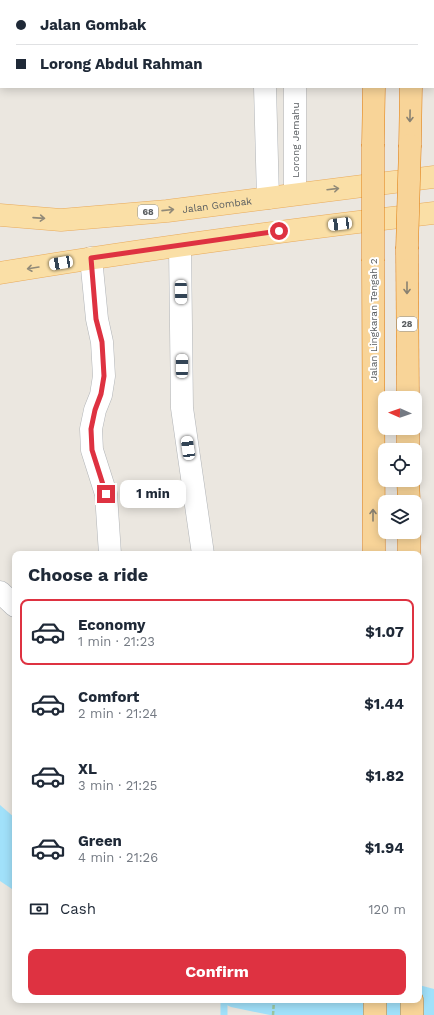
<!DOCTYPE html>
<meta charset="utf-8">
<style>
body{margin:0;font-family:"Work Sans",sans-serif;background:#f2f2f3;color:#1f2937;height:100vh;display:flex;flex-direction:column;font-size:15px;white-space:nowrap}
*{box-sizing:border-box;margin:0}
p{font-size:13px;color:#747a83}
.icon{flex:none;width:22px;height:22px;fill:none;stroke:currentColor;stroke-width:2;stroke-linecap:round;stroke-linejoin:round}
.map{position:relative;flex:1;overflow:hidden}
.details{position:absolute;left:12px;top:551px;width:410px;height:452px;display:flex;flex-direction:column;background:#fff;border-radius:8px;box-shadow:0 2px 10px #0003}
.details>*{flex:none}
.top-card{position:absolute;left:0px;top:0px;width:434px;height:88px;box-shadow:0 2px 10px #0003;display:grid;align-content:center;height:88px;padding:0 16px;background:#fff}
.needle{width:26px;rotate:272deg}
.tools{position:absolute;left:378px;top:391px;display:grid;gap:8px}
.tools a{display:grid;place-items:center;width:44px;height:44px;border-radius:8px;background:#fff;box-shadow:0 2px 10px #0003;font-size:20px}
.end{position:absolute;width:18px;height:18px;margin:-9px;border:5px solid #de3241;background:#fff;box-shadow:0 0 0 2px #fff}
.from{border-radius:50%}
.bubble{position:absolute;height:28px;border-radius:8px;background:#fff;box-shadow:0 2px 10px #0003;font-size:13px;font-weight:700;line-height:28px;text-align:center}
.car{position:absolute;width:12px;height:24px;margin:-12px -6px;border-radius:5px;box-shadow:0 0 3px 1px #0007;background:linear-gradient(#fff 24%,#345 0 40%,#fff 0 76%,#345 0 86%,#fff 0)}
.top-card b{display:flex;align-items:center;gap:14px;height:38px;font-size:15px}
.top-card b+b{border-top:1px solid #e0e1e3}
.top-card i{width:10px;height:10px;background:#1f2937}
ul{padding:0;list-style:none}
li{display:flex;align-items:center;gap:12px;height:66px;margin:0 8px 6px;padding:0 8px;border:2px solid transparent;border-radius:8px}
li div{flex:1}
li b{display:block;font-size:15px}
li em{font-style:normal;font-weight:700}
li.on{border-color:#de3241}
li>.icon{width:36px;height:36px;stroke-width:1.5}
h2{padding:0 16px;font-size:18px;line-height:48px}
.pay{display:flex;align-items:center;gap:10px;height:44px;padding:0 16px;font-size:15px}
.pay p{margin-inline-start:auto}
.action{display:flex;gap:8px;margin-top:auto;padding:8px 16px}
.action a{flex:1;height:46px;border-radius:8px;background:#de3241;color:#fff;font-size:16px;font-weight:700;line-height:46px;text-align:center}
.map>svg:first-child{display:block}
.water{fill:#a1e1fa}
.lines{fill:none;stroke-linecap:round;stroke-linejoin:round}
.stream{stroke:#a1e1fa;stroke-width:7}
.minor-casing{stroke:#b1b4b7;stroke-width:23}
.primary-casing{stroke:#e8aa5b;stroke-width:23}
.trunk-casing{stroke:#de7b0d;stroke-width:23}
.path{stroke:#9ac79f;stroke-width:2.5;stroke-dasharray:4 2;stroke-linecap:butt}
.minor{stroke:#fff;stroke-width:22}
.primary{stroke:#fadfa6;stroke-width:22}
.trunk{stroke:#f8d498;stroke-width:22}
.trunk-bridge-casing{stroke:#de7b0d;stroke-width:23;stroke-linecap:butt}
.trunk-bridge{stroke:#f8d498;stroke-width:22}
.oneway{stroke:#898171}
.oneway2{stroke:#918a78}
.route{stroke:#de3241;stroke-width:5}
.labels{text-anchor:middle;stroke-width:4;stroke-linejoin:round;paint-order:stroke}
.shield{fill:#fff;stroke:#8b8e90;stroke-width:1}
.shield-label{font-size:9px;font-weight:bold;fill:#595d60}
.street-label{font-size:10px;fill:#595d60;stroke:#fff}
</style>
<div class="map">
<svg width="434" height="1015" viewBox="0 0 434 1015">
<rect width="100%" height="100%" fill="#ebe7e0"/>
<g class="water">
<polygon points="0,805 15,818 15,891 0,881"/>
<polygon points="419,985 434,989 434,1015 270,1015 231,1007 216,1000 419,1000"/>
</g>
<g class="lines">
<polyline class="stream" points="224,1015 224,1000"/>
<defs>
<g id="minor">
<polyline points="295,0 295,1"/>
<polyline points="265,87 268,198"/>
<polyline points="295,194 295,87"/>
<polyline points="180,246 182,408 203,554"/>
<polyline points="91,258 97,319 102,342 104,376 101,395 95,410 91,429 92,450 106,494 110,554"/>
<polyline points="0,592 15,606"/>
</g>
<g id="primary">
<path id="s1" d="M0,215l61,5 106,-9 267,-34"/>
<path d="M0,273c144,-24 289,-43 434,-60"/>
</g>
<g id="trunk">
<polyline points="375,1 375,0"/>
<polyline points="413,1 413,0"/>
<polyline points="373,144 374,87"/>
<polyline points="410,145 411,87"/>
<polyline points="407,249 408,398"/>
<polyline points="373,261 374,554"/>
<polyline points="408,428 408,450"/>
<polyline points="408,480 409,502"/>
<polyline points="409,532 409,554"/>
<polyline points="375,1000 375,1015"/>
<polyline points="412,1000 412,1015"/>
</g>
</defs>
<use href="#minor" class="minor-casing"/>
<use href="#primary" class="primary-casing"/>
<use href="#trunk" class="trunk-casing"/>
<polyline class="path" points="273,1015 274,1000"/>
<use href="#minor" class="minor"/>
<use href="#primary" class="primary"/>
<use href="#trunk" class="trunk"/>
<defs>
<g id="trunk-bridge">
<polyline points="407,249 410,145"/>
<polyline points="373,261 373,144"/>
</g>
</defs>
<use href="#trunk-bridge" class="trunk-bridge-casing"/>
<use href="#trunk-bridge" class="trunk-bridge"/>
</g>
<defs><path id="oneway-shaft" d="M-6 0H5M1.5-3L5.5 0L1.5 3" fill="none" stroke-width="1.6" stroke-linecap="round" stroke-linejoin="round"/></defs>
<g class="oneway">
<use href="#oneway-shaft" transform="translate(410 116) rotate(91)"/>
<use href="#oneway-shaft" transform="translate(407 288) rotate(90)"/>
<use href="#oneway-shaft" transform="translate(373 515) rotate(-90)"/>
</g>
<g class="oneway2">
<use href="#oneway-shaft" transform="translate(333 189) rotate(-7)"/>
<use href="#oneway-shaft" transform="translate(168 210) rotate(-6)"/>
<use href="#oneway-shaft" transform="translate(39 218) rotate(4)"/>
<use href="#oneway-shaft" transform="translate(33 268) rotate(171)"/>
</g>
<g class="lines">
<polyline class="route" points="106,494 92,450 91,429 95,410 101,394 104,376 102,342 96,319 91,258 279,231"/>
</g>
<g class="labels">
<g class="shield">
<rect x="138" y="205" width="20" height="14" rx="3"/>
<rect x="397" y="317" width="20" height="14" rx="3"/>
</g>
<g class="shield-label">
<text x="148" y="215">68</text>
<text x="407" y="327">28</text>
</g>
<g class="street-label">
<text transform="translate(295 140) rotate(-90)" y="4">Lorong Jemahu</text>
<text dy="4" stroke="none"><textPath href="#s1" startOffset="218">Jalan Gombak</textPath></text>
<text transform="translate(373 320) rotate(-90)" y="4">Jalan Lingkaran Tengah 2</text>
</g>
</g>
</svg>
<div class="tools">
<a><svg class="needle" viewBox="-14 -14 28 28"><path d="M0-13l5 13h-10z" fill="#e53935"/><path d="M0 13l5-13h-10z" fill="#747a83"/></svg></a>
<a><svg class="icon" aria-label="locate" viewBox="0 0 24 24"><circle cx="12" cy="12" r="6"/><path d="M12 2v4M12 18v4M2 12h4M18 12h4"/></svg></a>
<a><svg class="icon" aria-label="layers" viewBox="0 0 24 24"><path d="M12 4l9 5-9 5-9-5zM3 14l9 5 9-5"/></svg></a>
</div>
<i class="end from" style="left:279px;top:231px"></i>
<i class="end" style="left:106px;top:494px"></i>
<div class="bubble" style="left:120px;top:480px;width:66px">1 min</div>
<i class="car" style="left:340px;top:224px;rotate:263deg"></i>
<i class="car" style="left:61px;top:263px;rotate:260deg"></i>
<i class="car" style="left:181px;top:292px;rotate:179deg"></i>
<i class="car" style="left:182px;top:366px;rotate:0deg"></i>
<i class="car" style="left:188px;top:448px;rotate:352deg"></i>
<div class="top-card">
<b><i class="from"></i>Jalan Gombak</b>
<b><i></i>Lorong Abdul Rahman</b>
</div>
<section class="details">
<h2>Choose a ride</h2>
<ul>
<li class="on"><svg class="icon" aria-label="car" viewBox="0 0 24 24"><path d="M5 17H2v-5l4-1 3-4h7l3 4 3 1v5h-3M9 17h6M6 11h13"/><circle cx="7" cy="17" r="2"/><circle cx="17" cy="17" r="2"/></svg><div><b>Economy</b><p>1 min · 21:23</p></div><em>$1.07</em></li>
<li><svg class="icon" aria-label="car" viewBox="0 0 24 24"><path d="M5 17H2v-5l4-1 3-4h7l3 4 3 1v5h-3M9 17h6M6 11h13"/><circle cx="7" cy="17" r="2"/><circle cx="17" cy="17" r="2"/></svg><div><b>Comfort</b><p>2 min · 21:24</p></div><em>$1.44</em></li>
<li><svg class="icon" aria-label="car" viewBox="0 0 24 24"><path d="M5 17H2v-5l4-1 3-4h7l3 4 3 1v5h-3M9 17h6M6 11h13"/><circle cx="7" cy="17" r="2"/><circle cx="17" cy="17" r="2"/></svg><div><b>XL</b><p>3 min · 21:25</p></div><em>$1.82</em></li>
<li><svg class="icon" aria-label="car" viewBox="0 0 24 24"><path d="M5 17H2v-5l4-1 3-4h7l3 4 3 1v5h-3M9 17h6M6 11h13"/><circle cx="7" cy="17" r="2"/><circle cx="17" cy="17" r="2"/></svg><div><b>Green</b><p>4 min · 21:26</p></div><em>$1.94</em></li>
</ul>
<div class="pay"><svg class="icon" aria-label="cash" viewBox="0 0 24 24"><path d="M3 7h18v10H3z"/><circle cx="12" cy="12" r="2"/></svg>Cash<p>120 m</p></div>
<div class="action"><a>Confirm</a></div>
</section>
</div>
